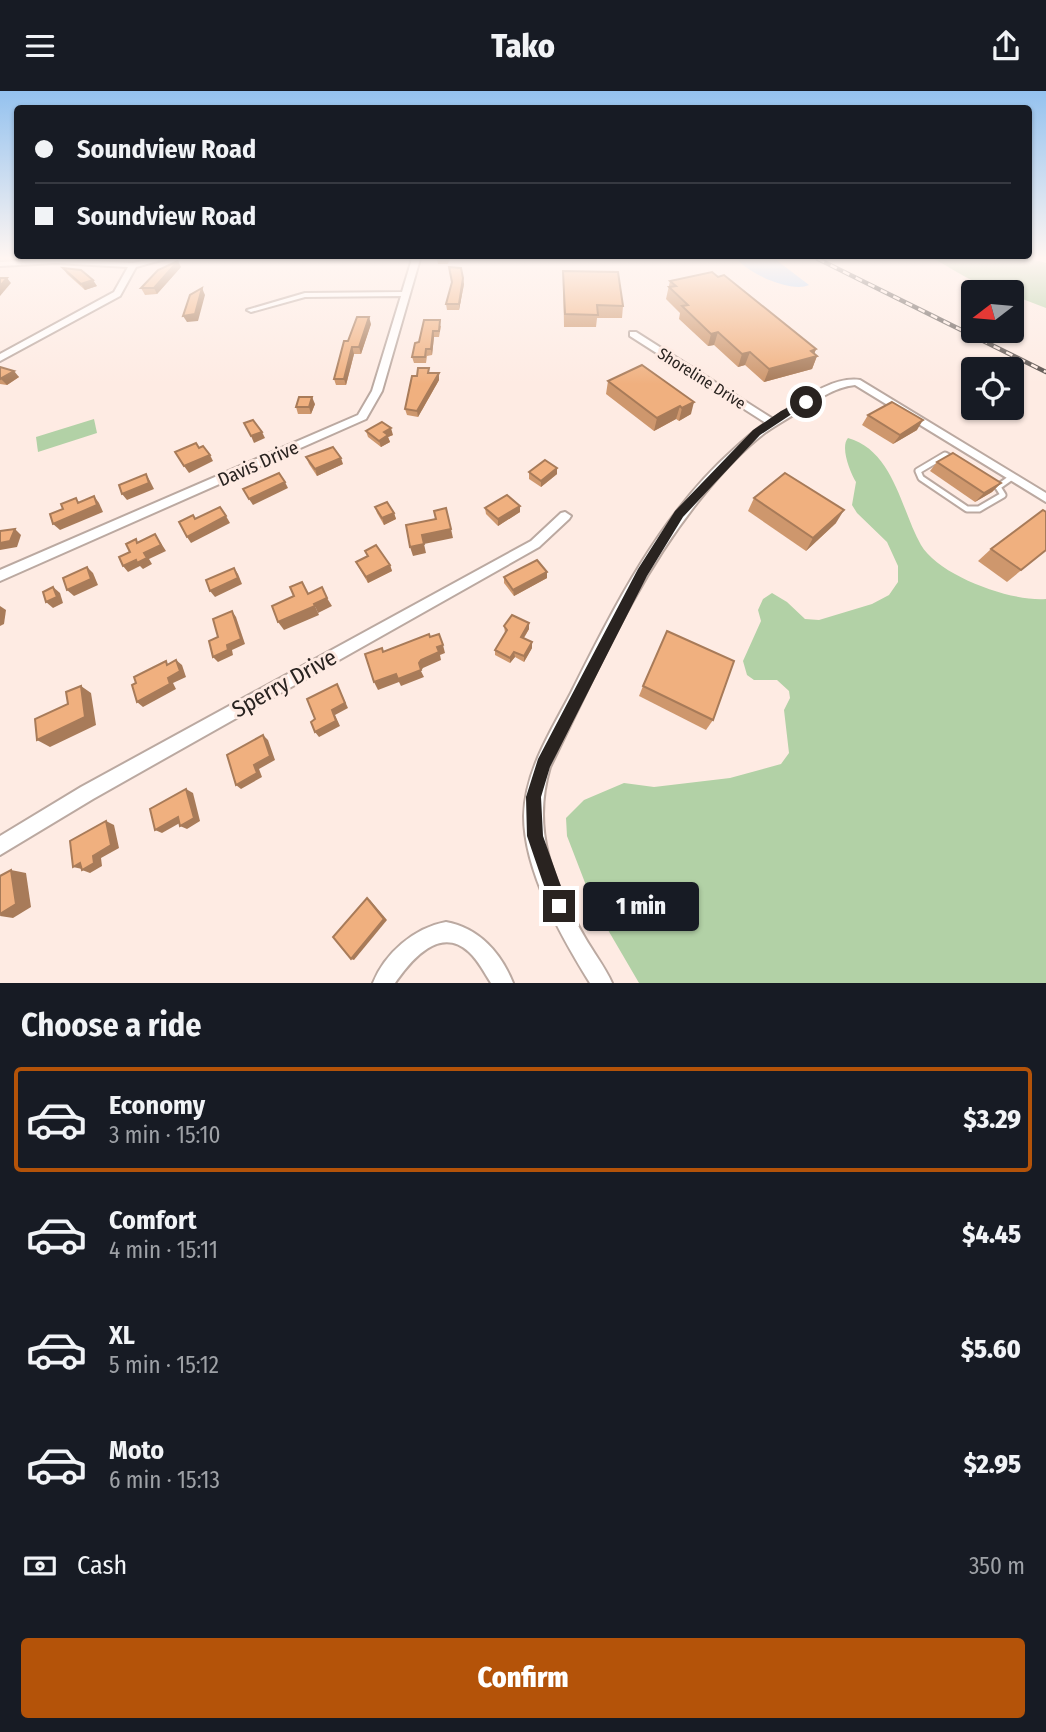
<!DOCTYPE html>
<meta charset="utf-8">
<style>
body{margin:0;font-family:"Fira Sans Condensed",sans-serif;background:#20242c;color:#f1f3f6;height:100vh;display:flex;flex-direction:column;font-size:26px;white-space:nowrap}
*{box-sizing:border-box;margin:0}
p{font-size:23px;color:#9ea1a6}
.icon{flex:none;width:38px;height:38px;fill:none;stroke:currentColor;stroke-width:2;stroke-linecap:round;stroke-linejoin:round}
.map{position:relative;height:892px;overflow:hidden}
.panel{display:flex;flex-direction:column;background:#171b24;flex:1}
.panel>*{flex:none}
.hud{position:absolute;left:14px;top:14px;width:1018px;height:154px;border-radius:7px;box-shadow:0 2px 5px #0004;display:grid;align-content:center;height:154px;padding:0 21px;background:#171b24}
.needle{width:46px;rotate:254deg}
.buttons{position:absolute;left:961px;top:189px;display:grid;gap:14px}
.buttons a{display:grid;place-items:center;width:63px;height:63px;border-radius:7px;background:#171b24;box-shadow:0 2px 5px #0004;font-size:35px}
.end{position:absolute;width:32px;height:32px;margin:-16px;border:9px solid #292320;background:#fff;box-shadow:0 0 0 4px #fff}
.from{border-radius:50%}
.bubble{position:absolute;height:49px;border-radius:7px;background:#171b24;box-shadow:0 2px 5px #0004;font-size:23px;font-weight:800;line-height:49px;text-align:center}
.hud b{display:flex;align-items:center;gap:24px;height:66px;font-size:26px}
.hud b+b{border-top:2px solid #363941}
.hud i{width:18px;height:18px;background:#f1f3f6}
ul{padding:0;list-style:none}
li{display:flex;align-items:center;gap:21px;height:105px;margin:0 14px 10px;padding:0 7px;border:4px solid transparent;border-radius:7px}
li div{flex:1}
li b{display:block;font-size:26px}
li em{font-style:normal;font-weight:800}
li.selected{border-color:#b45309}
li>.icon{width:63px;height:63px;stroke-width:1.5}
h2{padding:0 21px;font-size:32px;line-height:84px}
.pay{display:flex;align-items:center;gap:18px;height:77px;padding:0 21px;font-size:26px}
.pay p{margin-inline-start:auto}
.action{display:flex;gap:14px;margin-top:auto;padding:14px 21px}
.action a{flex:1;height:80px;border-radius:7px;background:#b45309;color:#fff;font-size:28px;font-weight:800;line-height:80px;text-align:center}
header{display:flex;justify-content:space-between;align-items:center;height:91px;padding:0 21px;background:#171b24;font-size:32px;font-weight:800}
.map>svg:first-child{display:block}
.green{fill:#b2d1a6}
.water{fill:#b7d8fa}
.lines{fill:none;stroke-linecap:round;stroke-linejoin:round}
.lane-casing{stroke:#bba9a1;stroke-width:9}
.street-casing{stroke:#bba9a1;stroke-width:4}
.lane{stroke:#fff;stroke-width:5}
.street{fill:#fff;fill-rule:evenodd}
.rail-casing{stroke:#564d49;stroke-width:4.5}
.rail{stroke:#feebe3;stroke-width:2.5;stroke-dasharray:7;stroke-linecap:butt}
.wall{fill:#ce976d}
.shaded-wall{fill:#a87b59}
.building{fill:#f0b07f;stroke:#a87b59;stroke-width:2}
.route{fill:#292320}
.labels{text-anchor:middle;stroke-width:6;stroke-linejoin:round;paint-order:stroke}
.far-street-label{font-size:16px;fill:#292320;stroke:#feebe3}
.street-label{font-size:19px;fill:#292320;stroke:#feebe3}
.near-street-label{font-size:23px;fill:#292320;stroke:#feebe3}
</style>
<header><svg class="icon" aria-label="menu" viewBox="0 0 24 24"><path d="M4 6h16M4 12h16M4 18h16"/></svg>Tako<svg class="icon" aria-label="share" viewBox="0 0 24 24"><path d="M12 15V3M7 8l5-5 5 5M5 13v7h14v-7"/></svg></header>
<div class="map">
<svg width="1046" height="892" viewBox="0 0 1046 892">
<rect width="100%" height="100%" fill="#feebe3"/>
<g class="green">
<path d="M934,168h97l15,4v45l-34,-13v-3c-27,0 -55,-21 -78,-33z"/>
<polygon points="94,328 97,342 38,361 36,346"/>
<path d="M848,347c46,13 53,72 73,107 18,31 91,57 125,54v384h-407l-45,-77 -27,-70 -1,-18 18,-18 40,-17 30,4 76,-9 51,-14 8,-11 -5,-43 6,-12 -1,-7 -12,-11h-23l-7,-5 -4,-14 18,-40 -3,-11 5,-11 9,-6 15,9 18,17 14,1 53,-16 17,-9 9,-13v-16l-11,-24 -30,-29 -5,-8 4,-23c-6,-10 -16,-35 -8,-44z"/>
</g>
<path class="water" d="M737,168h38l34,26c-17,8 -60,-11 -72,-26z"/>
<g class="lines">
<defs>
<g id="lane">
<polyline points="954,369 945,364 918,380 921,387 967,418 979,418 1003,404 998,396"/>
<polyline points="990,391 998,396 1012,386"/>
</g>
<g id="street">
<polygon points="56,168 133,172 152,168 165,168 136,176 120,205 0,270 0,263 114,201 128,176 56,172 0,175 0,171"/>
<polygon points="412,168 420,168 382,300 366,328 0,490 0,479 358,324 372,300 401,205 305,206 251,221 247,219 305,202 402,201"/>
<path d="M630,241h6l137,87c25,-16 57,-43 87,-39l186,113v9l-191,-117c-21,2 -40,16 -57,27 -11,7 -22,13 -32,20 -23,17 -43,39 -61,61 -67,81 -109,180 -155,274 -19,64 3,114 34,169 9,16 21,31 28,47h-22c-28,-45 -66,-112 -66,-167 1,-45 27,-85 47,-123 43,-86 89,-178 162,-243 10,-9 20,-19 33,-27l-136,-87z"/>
<polygon points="565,421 571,425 569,428 539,456 93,708 0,764 0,745 81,696 531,450 561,422"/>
<path d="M446,831c33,6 55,31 67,61h-22c-7,-11 -13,-23 -22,-31 -29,-27 -58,8 -74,31h-22c12,-30 41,-55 73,-61z"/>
</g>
</defs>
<use href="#lane" class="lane-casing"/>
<use href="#street" class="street-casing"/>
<use href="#lane" class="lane"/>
<use href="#street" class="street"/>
<defs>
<polyline id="rail" points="818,168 1046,281"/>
</defs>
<use href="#rail" class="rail-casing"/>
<use href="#rail" class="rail"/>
</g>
<g class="wall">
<polygon points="437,168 450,168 448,173 438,173"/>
<polygon points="181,176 157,203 145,204 141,197"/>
<polygon points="449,176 464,193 459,219 447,219 446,213 452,193"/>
<polygon points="63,177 97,195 85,199 67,183"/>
<polygon points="563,180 623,215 622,227 597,227 596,236 564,236"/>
<polygon points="670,190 816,258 814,263 817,265 812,278 764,291 745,274 738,276 714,254 708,255 679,228 680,222 666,208"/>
<polygon points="424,229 441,235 439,246 434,246 432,264 427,265 426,272 414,272 412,266 419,251"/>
<polygon points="371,233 361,263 354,263 346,294 336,294 334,288 348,250"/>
<polygon points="642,274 691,323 679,330 676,328 654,340 606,303 608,290"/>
<polygon points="0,276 19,286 7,294 0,293"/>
<polygon points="429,282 439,282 439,289 418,326 407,324 405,318 417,285"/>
<polygon points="315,313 311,323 298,323 296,316"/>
<polygon points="868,324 917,339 893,353 862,334"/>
<polygon points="366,340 393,344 388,346 390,351 381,356 368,346"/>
<polygon points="306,366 343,373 317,385 309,373"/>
<polygon points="937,371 1001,392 992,401 975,411 930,380"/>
<polygon points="529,381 557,383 541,396 529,388"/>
<polygon points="754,407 836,432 806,460 748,420"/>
<polygon points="375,416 394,422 396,428 384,434 377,422"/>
<polygon points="485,417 520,421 498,435 486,423"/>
<polygon points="991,458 1046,459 1007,491 978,470"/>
<polygon points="365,460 390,474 392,480 368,492 359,477 356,471 367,465"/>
<polygon points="504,486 547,487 514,505 504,492"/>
<polygon points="504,535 529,538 524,547 532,557 524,571 515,566 510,572 495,564 495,559 505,542"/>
<polygon points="643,595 713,629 706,639 639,605"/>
</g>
<g class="shaded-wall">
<polygon points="178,170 181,176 157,203 154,197"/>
<polygon points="7,187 11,192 0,205 0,195"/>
<polygon points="463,187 464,193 459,219 459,213"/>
<polygon points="93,189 97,195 85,199 81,193"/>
<polygon points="202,197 205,204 198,230 187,231 183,225"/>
<polygon points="369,226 371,233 361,263 359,256"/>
<polygon points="433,240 434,246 432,264 431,258"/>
<polygon points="718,241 714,254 708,255 711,243"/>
<polygon points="352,256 354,263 346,294 344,288"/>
<polygon points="816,258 813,266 817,265 812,278 764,291 769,278"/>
<polygon points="750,261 745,274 738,276 742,263"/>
<polygon points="14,280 19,286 7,294 1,288"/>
<polygon points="439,282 439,289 418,326 417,320"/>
<polygon points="312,306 315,313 311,323 309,316"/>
<polygon points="694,311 691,323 679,330 682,317"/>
<polygon points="680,315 676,328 654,340 657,327"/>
<polygon points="923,329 917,339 893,353 900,344"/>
<polygon points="391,337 393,344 388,346 390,351 381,356 379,350 384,341"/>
<polygon points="262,341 265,347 254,352 251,345"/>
<polygon points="210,364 213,370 189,382 184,375"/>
<polygon points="341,367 343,373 317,385 315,378"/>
<polygon points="557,377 557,383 541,396 541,390"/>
<polygon points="146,383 150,390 154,398 127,409 122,403"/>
<polygon points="285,391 288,397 253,414 249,408"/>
<polygon points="1001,392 992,401 975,411 984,402"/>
<polygon points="94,405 99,412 103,421 60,439 53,433"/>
<polygon points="520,415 520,421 498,435 498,428"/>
<polygon points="844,419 836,432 806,460 813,447"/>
<polygon points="394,422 396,428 384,434 382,427"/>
<polygon points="226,425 230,432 191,452 187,446"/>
<polygon points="15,438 21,444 17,456 0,459 0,452"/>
<polygon points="451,438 453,447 424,453 422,444"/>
<polygon points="155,443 166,460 149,468 152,473 143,478 140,475 128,481 123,475 136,469 144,462"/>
<polygon points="424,453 426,462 413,465 410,456"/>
<polygon points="390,474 392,480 368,492 366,486"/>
<polygon points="87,476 93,482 98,494 74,505 67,499"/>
<polygon points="234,477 238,483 242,493 215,506 210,500"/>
<polygon points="547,481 547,487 514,505 513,499"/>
<polygon points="53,496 60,502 63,512 53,517 46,511"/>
<polygon points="327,507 332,515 318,522 314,513"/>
<polygon points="0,515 6,519 4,533 0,535"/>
<polygon points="315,515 319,524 284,539 278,531"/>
<polygon points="232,520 236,526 245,553 232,559 233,564 218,571 213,566 227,554"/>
<polygon points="529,532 529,538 521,551 521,546"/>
<polygon points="532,551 532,557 524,571 524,565"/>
<polygon points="443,554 445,562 440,564 441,569 423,577 421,580 424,586 401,595 399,591 378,599 374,591 419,572 421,569 437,556"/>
<polygon points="514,561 515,566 510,572 510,567"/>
<polygon points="176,569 182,574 186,586 173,592 176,598 143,616 137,611 168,587"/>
<polygon points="337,593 348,617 335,624 340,635 319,646 315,641 332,619"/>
<polygon points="81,595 91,602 96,634 50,656 37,649 85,626"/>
<polygon points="263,644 268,649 275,669 259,678 262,686 241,698 236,694 254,674"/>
<polygon points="186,698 193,702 200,730 187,738 180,735"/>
<polygon points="178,726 185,729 162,742 155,739"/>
<polygon points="106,730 114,734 119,757 101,767 102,775 90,782 82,779 93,765"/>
<polygon points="80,772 82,778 73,776"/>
<polygon points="11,779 26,782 31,816 13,827 0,825"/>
<polygon points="367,807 370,809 387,829 354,869 351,868"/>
</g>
<g class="building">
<polygon points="178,170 154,197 141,197 158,179"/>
<polygon points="449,176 461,177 463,187 459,213 446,213 452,191"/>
<polygon points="63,177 81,179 93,189 81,193"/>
<polygon points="563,180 618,181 623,215 597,214 598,224 565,223"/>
<polygon points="712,181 718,186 724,184 816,258 811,260 817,265 769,278 750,261 742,263 718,241 711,243 682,215 688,214 669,196 676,195 670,190"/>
<polygon points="0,187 7,187 0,195"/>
<polygon points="202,197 195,223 183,225 190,204"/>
<polygon points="357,226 369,226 359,256 352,256 344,288 334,288 344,250 348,250"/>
<polygon points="424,229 440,229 439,240 433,240 431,258 426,258 425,266 412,266 415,252 419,251"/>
<polygon points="642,274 694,311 682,317 680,315 657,327 608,290"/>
<polygon points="0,276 14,280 0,288"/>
<polygon points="418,277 429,277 428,282 439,282 417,320 405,318 412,285 417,285"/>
<polygon points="299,306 312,306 309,316 296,316"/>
<polygon points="892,311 923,329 900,344 868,324"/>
<polygon points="253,329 262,341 251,345 244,332"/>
<polygon points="382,331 391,337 384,341 388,344 379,350 366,340"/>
<polygon points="196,352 199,357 203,355 210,364 184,375 175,361"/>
<polygon points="333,356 341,367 315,378 306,366"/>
<polygon points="953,362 1001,392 984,402 937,371"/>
<polygon points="545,369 557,377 541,390 529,381"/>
<polygon points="279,382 285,391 249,408 243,398"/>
<polygon points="785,382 844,419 813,447 754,407"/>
<polygon points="146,383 149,392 122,403 119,394"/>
<polygon points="507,404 520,415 498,428 485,417"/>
<polygon points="94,405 97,414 53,433 50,423 63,418 61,413 76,407 78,412"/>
<polygon points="387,411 394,422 382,427 375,416"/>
<polygon points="220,416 226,425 187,446 179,431 193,424 195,428"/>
<polygon points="446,417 451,438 422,444 424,453 410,456 406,434 436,428 434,420"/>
<polygon points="1043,419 1046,421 1046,459 1021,479 991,458"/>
<polygon points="15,438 10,450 0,452 0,440"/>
<polygon points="155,443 161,454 144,462 147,467 137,472 136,469 123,475 119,466 130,461 126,453 136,448 137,452"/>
<polygon points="376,454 390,474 366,486 356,471 368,465 365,460"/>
<polygon points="537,469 547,481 513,499 504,486"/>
<polygon points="87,476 91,488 67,499 63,487"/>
<polygon points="234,477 238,487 210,500 206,489"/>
<polygon points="302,491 308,503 322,496 327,507 314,513 315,515 278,531 272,515 294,505 290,496"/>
<polygon points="53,496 57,506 46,511 43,501"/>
<polygon points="232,520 241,548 227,554 228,559 213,566 209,550 218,546 213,528"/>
<polygon points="512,524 529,532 521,546 532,551 524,565 514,561 510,567 495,559 507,539 504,535"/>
<polygon points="667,540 734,570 713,629 643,595"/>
<polygon points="429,543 430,546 439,543 443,554 437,556 439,561 421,569 419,572 421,579 398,588 396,583 374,591 365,563 382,557 383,561"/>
<polygon points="176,569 180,580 168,587 170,593 137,611 132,594 136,592 134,586 166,570 167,574"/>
<polygon points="337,593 345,612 332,619 336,630 315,641 311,631 315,628 307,608"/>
<polygon points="81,595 85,626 37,649 35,628 68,613 66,601"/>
<polygon points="263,644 270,665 254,674 257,682 236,694 227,664"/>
<polygon points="186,698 194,727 180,735 178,726 155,739 150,718"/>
<polygon points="106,730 111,754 93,765 94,772 82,779 80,772 73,776 70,750"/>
<polygon points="11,779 16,813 0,823 0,785"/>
<polygon points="367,807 384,828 351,868 333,846"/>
</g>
<linearGradient id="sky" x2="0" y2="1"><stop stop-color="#94c2ef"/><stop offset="0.57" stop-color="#fff6f2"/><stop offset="1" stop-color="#fff6f2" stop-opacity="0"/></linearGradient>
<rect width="1046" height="293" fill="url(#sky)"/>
<polygon class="route" points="803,309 810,311 760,344 683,426 647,485 550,676 541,706 543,745 568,815 566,821 559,824 553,821 527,745 526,706 538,668 638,478 675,420 753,339 781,320"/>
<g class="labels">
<g class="far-street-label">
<text transform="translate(702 287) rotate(32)" y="6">Shoreline Drive</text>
</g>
<g class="street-label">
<text transform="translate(258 372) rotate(-24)" y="7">Davis Drive</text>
</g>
<g class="near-street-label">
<text transform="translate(284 592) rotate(-29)" y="8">Sperry Drive</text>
</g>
</g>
</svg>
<div class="buttons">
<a><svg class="needle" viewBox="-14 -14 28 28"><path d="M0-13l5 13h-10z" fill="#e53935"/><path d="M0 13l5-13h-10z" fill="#9ea1a6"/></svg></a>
<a><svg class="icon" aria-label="locate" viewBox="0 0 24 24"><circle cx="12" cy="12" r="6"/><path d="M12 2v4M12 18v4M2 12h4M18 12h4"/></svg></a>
</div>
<i class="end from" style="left:806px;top:311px"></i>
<i class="end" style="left:559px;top:815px"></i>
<div class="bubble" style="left:583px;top:791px;width:116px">1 min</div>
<div class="hud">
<b><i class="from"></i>Soundview Road</b>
<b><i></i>Soundview Road</b>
</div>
</div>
<section class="panel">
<h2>Choose a ride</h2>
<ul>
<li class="selected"><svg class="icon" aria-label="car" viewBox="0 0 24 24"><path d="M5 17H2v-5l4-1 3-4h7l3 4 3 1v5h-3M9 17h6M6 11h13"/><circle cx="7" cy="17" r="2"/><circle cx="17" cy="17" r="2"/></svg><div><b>Economy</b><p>3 min · 15:10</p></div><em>$3.29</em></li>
<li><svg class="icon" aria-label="car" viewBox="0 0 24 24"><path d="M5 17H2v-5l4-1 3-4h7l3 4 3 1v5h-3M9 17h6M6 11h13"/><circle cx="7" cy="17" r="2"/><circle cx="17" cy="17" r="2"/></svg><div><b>Comfort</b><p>4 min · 15:11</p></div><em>$4.45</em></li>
<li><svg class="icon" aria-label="car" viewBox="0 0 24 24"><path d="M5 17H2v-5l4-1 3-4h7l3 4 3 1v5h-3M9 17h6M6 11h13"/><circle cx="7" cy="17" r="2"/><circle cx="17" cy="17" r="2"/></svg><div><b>XL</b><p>5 min · 15:12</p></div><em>$5.60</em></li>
<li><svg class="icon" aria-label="car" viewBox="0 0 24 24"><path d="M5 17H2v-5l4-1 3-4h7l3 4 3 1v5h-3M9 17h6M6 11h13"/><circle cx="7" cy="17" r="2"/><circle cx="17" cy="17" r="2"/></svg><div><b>Moto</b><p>6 min · 15:13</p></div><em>$2.95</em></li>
</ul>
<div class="pay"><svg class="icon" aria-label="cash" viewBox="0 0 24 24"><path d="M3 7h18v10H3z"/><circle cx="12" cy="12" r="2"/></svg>Cash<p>350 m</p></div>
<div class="action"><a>Confirm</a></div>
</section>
